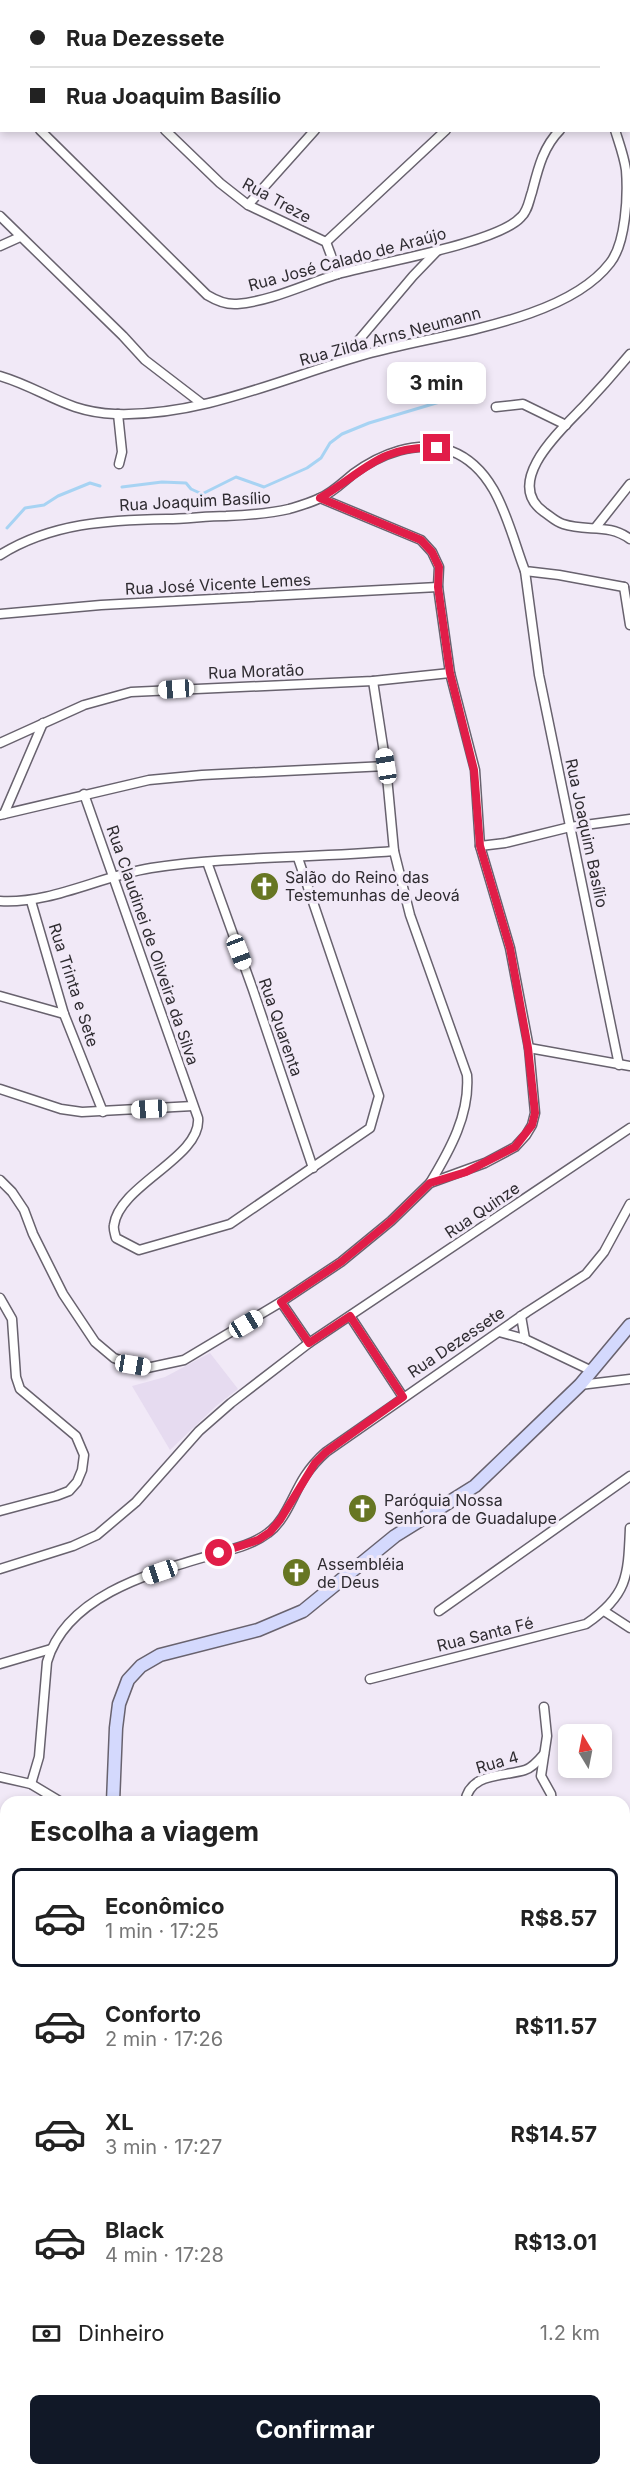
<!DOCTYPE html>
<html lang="pt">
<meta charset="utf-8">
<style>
body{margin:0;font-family:Inter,sans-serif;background:#f6f6f6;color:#222;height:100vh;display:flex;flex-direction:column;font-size:22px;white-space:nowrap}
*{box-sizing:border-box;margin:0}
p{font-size:20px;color:#767676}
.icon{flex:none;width:33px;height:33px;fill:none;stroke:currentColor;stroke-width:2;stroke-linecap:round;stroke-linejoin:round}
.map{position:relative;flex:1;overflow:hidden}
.side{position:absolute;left:0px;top:1796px;width:630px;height:680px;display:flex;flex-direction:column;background:#fff;border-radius:18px 18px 0 0;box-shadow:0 3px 9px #0003}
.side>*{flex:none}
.hud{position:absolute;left:0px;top:0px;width:630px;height:132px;box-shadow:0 3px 9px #0003;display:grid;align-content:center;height:132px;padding:0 30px;background:#fff}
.needle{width:39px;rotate:350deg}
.buttons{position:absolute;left:558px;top:1724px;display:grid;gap:12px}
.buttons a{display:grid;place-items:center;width:54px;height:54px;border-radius:9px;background:#fff;box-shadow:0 3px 9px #0003;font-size:30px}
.end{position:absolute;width:27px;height:27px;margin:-14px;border:8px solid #e11d48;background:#fff;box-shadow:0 0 0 3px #fff}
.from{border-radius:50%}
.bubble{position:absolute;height:42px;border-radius:9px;background:#fff;box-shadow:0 3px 9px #0003;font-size:20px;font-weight:700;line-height:42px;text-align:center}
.car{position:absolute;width:18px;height:36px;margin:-18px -9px;border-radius:8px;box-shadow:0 0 4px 2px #0007;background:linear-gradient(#fff 24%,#345 0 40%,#fff 0 76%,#345 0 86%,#fff 0)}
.hud b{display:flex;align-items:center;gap:21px;height:57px;font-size:22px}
.hud b+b{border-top:2px solid #e0e0e0}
.hud i{width:15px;height:15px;background:#222}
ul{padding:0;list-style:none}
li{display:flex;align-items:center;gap:18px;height:99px;margin:0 12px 9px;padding:0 18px;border:3px solid transparent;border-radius:9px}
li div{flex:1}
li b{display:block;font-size:22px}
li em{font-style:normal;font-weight:700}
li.on{border-color:#111827}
li>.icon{width:54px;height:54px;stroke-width:1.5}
h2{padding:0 30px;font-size:27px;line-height:72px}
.pay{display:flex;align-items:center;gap:15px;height:66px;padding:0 30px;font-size:22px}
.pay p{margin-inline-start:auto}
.primary-button{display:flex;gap:12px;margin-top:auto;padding:12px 30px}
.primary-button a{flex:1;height:69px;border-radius:9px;background:#111827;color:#fff;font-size:24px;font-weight:700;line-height:69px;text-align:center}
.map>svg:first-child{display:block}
.built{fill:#e6dbf0}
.green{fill:#f5c0c2}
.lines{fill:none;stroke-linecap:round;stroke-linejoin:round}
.stream{stroke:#a7d3f3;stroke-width:3}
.minor-casing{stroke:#68626e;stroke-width:11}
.secondary-casing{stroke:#68626e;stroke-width:15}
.minor{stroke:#fff;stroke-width:8}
.secondary{stroke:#d4d9fd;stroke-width:12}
.route{stroke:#e11d48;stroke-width:8}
.labels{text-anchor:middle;stroke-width:6;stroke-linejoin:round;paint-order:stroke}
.street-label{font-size:16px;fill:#2f2c31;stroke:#f1e9f7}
.poi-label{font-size:16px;fill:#2f2c31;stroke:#f1e9f7;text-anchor:start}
</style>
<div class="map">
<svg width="630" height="2474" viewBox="0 0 630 2474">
<rect width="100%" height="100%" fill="#f1e9f7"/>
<g class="built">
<polygon points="210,1353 238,1389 216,1406 170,1450 132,1386 165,1377"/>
<polygon points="624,2231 630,2236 630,2326 624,2325"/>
</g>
<g class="green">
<polygon points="0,2107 6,2108 6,2239 0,2240"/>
<polygon points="624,2333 630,2334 630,2474 356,2474 358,2469 624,2469"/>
</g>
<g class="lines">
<g class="stream">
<polyline points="122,487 162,482 186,483 191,489 202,494 236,477 264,487 307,468 321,458 330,443 342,434 369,423 453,398"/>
<polyline points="7,528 25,508 44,505 58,496 90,483 100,486"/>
</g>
<defs>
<g id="minor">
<polyline points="25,0 27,2"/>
<polyline points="328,2 329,0"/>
<polyline points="452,2 453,0"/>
<polyline points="550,2 551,0"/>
<polyline points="622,2 623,0"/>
<polyline points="0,94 2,95"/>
<path d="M40,130l167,165c10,6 19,10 30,9 35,-3 68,-20 101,-30 39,-11 160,-31 183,-57 7,-6 8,-17 11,-25 6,-23 11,-45 28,-62"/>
<polyline points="165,130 220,183 248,205 326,242 338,274"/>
<polyline points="248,205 315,130"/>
<polyline points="0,216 123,336 145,360 201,403"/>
<polyline points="326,242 446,130"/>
<polyline points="0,246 20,237"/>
<path d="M630,354c-15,18 -30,35 -46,52 -22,23 -82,76 -40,106 6,4 12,10 19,12 24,8 45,-1 67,15"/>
<polyline points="342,360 413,276 438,250"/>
<path d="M0,376c44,13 65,36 115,38 87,3 170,-37 252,-60 69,-20 197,-31 243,-91 16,-20 18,-68 16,-93 -2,-14 -7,-27 -11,-40"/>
<polyline points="496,407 523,404 566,425"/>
<polyline points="118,414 122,452 119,464"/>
<polyline points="596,527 630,484"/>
<path d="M0,555c51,-32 108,-35 167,-36 20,0 39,-3 59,-3 22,-1 42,-2 63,-7 10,-3 21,-6 31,-11 12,-5 22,-15 33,-24 27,-20 64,-35 98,-23 48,18 58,79 74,120l34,4 65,12"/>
<polyline points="525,571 539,675 619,1065"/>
<polyline points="624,587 630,625"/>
<polyline points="0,614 101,605 438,587"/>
<path d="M373,681l13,85 8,85 16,64 57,160c3,39 -17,75 -37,108"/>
<polyline points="0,743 84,705 131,692 373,681 450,673"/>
<path d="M84,794l114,324c4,39 -79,67 -84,107 -1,4 1,9 2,13l23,12 91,-26 140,-96 9,-32 -81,-238"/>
<polyline points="4,814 43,723"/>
<polyline points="0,815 149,780 202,775 386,766"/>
<polyline points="480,846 505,843 570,827 630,819"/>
<polyline points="207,862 253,990 313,1168"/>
<path d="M0,901c52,3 100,-25 151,-33 80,-12 162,-10 243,-17"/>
<polyline points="31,901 64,1014 103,1112"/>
<polyline points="0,996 64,1014"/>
<polyline points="529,1048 630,1066"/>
<polyline points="0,1089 61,1109 82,1112 193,1106"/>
<polyline points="0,1180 12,1192 24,1210 33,1234 63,1294 95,1342 114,1358 133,1365 147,1368 184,1360 281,1302 341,1262 391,1221 430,1183 485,1163 515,1147 526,1135 532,1125 535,1113 529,1048 510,948 480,846 475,770 450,673 438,587 439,567 432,552 421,540 320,498"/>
<polyline points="0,1298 12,1319 16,1377 20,1389 76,1436 84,1455 82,1470 77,1482 69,1491 56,1496 0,1511"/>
<polyline points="281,1302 309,1343"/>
<polyline points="350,1316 403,1397"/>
<polyline points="521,1316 525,1339"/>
<polyline points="499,1332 525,1339 592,1371"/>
<polyline points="580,1385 630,1379"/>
<polyline points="0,1569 73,1546 97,1535 136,1502 199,1431 231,1403 309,1343 630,1128"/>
<polyline points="439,1611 630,1476"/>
<polyline points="604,1611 630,1628"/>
<polyline points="0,1664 51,1649"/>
<path d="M370,1679l216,-55c42,-29 42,-48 44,-96"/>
<polyline points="544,1707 547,1736 541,1776 551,1794 552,1802"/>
<polyline points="0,1777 31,1784 61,1802"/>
<path d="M31,1784l8,-27 8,-95c19,-66 103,-89 161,-106 20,-6 43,-10 60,-23 18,-13 25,-39 37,-57 6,-9 13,-17 21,-24l201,-140 59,-38 18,-22 26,-48"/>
<path d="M465,1802c5,-30 38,-25 60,-32 7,-2 14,-10 19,-16"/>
<polyline points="624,2090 630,2098"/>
<polyline points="624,2217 630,2222"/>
</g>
<g id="secondary">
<polyline points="113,1802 116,1728 119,1704 128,1680 141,1666 160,1655 258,1630 303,1611 395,1536 475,1486 580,1385 630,1325"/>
<polyline points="0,1870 6,1869"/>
</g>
</defs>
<use href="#minor" class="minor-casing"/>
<use href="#secondary" class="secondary-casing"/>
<use href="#minor" class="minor"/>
<use href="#secondary" class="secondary"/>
</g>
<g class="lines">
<path class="route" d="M219,1553l39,-13 12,-8 10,-12 35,-57 11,-11 77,-55 -53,-81 -41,27 -28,-41 60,-40 50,-41 39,-38 36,-11 49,-25 17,-22 3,-12 -7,-65 -18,-100 -30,-102 -6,-76 -24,-97 -12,-86 1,-20 -7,-15 -11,-12 -101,-42c44,-26 60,-53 117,-50"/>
</g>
<defs>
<symbol id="church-disc" viewBox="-11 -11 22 22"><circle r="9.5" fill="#677623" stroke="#f1e9f7"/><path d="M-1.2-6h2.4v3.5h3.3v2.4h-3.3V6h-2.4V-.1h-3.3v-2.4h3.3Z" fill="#fff"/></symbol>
</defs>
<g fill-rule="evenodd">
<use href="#church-disc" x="248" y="870" width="33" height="33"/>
<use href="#church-disc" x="346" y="1492" width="33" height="33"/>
<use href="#church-disc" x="280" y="1556" width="33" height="33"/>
</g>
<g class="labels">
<g class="street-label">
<text transform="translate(277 200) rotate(29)" y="6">Rua Treze</text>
<text transform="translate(347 259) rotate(-15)" y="6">Rua José Calado de Araújo</text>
<text transform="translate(390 336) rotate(-15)" y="6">Rua Zilda Arns Neumann</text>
<text transform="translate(195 501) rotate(-3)" y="6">Rua Joaquim Basílio</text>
<text transform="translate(218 584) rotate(-3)" y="6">Rua José Vicente Lemes</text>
<text transform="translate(256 671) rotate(-2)" y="6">Rua Moratão</text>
<text transform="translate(587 833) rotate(78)" y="6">Rua Joaquim Basílio</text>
<text transform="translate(153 945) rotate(71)" y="6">Rua Claudinei de Oliveira da Silva</text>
<text transform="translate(74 985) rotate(72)" y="6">Rua Trinta e Sete</text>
<text transform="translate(281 1027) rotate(71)" y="6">Rua Quarenta</text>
<text transform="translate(482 1210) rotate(-34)" y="6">Rua Quinze</text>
<text transform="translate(456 1342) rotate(-34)" y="6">Rua Dezessete</text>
<text transform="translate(485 1634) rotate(-14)" y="6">Rua Santa Fé</text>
<text transform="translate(497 1762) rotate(-16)" y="6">Rua 4</text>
</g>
<g class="poi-label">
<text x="285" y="883">Salão do Reino das<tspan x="285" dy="18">Testemunhas de Jeová</tspan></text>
<text x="384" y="1506">Paróquia Nossa<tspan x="384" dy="18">Senhora de Guadalupe</tspan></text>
<text x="317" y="1570">Assembléia<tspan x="317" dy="18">de Deus</tspan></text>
</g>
</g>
</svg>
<div class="buttons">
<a><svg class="needle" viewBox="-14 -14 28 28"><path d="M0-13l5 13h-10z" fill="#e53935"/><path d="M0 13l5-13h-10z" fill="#767676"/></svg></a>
</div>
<i class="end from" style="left:219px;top:1553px"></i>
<i class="end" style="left:437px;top:448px"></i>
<div class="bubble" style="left:387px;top:362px;width:99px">3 min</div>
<i class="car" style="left:176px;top:689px;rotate:266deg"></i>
<i class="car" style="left:386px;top:766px;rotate:351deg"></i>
<i class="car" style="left:239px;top:952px;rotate:159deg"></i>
<i class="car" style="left:149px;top:1109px;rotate:267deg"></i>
<i class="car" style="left:246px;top:1324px;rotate:59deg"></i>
<i class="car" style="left:133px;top:1365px;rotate:99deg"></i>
<i class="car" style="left:160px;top:1572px;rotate:251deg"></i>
<div class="hud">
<b><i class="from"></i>Rua Dezessete</b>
<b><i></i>Rua Joaquim Basílio</b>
</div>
<section class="side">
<h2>Escolha a viagem</h2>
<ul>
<li class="on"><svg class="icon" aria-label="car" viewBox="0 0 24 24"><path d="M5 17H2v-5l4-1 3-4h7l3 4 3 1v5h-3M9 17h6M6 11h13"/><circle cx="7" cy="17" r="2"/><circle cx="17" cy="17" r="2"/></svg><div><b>Econômico</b><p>1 min · 17:25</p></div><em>R$8.57</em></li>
<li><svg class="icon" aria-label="car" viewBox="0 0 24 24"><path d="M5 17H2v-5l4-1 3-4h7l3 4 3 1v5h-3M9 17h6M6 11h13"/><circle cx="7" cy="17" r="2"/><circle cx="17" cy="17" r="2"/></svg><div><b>Conforto</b><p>2 min · 17:26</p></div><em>R$11.57</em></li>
<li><svg class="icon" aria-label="car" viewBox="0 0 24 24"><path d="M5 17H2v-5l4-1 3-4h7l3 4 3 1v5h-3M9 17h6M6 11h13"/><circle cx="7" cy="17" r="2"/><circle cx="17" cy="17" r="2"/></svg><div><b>XL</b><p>3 min · 17:27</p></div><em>R$14.57</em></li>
<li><svg class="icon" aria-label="car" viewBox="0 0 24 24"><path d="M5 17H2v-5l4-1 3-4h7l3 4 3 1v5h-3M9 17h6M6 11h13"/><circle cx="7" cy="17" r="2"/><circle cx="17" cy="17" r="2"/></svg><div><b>Black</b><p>4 min · 17:28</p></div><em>R$13.01</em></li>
</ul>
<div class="pay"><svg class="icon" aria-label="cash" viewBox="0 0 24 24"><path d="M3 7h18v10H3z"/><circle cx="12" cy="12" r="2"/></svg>Dinheiro<p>1.2 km</p></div>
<div class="primary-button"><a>Confirmar</a></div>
</section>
</div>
